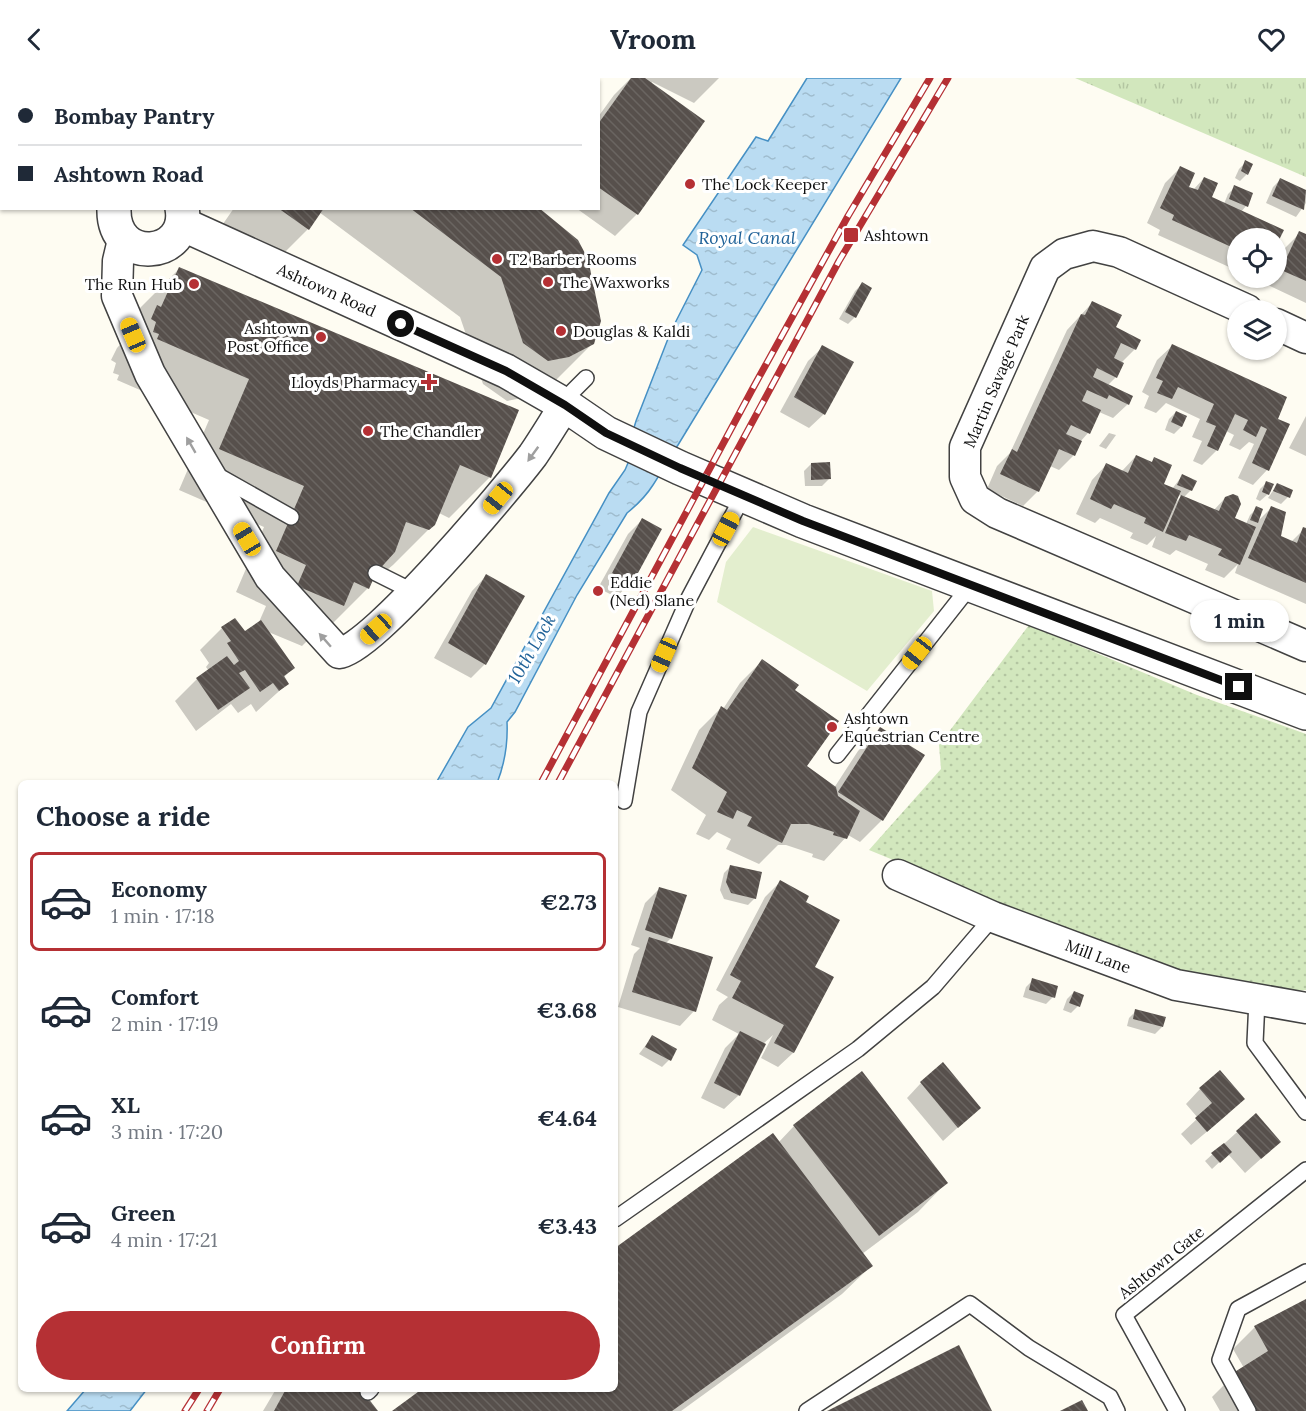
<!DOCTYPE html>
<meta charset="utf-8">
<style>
body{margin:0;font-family:Lora,serif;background:#f6f6f7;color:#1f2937;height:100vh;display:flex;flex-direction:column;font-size:22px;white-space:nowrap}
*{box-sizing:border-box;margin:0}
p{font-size:20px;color:#747a83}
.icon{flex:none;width:33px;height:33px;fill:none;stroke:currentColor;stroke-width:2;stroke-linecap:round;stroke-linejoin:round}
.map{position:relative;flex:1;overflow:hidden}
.side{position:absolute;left:18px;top:702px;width:600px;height:612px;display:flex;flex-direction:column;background:#fff;border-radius:9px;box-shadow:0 2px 4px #0004}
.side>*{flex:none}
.banner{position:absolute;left:0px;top:0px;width:600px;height:132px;box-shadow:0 2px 4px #0004;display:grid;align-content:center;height:132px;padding:0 18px;background:#fff}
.controls{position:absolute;left:1227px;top:150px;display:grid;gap:12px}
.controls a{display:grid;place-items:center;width:60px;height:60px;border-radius:50%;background:#fff;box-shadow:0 2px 4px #0004;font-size:30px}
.end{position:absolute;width:27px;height:27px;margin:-14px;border:8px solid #0f0f0f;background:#fff;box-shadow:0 0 0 3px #fff}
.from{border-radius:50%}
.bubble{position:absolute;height:42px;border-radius:21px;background:#fff;box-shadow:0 2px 4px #0004;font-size:20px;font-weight:700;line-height:42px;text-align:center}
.car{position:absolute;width:18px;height:36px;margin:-18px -9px;border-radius:8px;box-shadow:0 0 4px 2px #0007;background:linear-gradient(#f5c518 24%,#345 0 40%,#f5c518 0 76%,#345 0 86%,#f5c518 0)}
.banner b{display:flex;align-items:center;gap:21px;height:57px;font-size:22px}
.banner b+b{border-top:2px solid #e0e1e3}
.banner i{width:15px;height:15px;background:#1f2937}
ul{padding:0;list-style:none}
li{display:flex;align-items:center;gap:18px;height:99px;margin:0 12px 9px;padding:0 6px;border:3px solid transparent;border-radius:9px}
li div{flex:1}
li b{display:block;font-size:22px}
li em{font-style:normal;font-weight:700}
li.active{border-color:#b53034}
li>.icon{width:54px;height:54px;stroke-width:1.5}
h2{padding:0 18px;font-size:27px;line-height:72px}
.button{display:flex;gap:12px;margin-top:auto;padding:12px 18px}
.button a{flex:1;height:69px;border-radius:36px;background:#b53034;color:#fff;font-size:24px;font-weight:700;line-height:69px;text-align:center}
header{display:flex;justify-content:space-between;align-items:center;height:78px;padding:0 18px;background:#fff;font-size:27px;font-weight:700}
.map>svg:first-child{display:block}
.grass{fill:url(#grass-dots)}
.park{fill:url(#park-tufts)}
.pitch{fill:#e3eece}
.water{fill:url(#water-ripples);stroke:#4690c4;stroke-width:1.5}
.shadow{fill:#0003;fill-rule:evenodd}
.building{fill:url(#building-back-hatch)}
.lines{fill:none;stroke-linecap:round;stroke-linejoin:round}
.service-casing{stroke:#424242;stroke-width:18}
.minor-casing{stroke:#424242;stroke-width:33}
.tertiary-casing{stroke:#424242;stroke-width:36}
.service{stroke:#fff;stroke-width:15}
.minor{stroke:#fff;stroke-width:30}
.tertiary{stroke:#fff;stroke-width:33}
.rail-casing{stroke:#b53034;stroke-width:7}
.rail{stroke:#fff;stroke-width:4.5;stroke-dasharray:14;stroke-linecap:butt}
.oneway{fill:#9f9f9f}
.route{stroke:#0f0f0f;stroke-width:8}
.poi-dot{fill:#b53034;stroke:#fff;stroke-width:2}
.labels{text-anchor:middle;stroke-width:6;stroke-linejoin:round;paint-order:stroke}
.poi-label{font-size:16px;fill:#0f0f0f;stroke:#fff;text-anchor:start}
.street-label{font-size:16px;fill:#0f0f0f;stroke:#fff}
.water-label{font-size:18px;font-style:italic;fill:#206298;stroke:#fff}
</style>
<header><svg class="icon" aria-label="back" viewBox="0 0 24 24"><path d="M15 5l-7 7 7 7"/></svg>Vroom<svg class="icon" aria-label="heart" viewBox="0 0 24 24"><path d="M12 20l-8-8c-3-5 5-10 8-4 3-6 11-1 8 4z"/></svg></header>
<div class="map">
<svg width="1306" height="1333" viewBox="0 0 1306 1333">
<defs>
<pattern id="grass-dots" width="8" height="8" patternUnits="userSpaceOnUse" patternTransform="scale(1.5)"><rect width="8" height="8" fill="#d2e7bd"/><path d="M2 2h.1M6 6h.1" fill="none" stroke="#b3c5a1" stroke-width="1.8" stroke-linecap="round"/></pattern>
<pattern id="park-tufts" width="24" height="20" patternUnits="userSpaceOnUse" patternTransform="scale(1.5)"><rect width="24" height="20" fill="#d2e7bd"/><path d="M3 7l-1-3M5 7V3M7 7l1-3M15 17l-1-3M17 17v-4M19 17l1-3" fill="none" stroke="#b3c5a1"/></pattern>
<pattern id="water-ripples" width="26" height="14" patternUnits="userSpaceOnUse" patternTransform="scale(1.5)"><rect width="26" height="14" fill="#badcf2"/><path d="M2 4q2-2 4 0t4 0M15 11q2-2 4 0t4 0" fill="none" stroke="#9fbcce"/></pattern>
<pattern id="building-back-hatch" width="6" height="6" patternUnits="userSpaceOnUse" patternTransform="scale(1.5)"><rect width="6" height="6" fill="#57504c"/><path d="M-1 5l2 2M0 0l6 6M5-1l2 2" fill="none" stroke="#6a6561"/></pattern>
</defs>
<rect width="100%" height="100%" fill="#fefcf2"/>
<polygon class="grass" points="1029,547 1197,617 1306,656 1306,912 1285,914 1158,891 869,772 941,691 939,667"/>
<polygon class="park" points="1075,0 1306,0 1306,99"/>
<polygon class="pitch" points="753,449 932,513 934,533 867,613 717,524 726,484"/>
<g class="water">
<path d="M807,0h94l-223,367c-10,13 -16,27 -25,40 -7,11 -16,20 -26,28l-50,82 -62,117 -8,10c1,22 -2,41 -10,61h-61l32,-56 23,-19 118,-215 16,-23 15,-35 -7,-4 3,-10 35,-90 31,-61 -5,-15 -14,-10 73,-108 12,4z"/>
<polygon points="86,1311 147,1311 130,1333 67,1333"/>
</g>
<g class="shadow">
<polygon points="326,0 413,0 325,2"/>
<polygon points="631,0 719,0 694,25 652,4 637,136 615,158 576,130 598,130 598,39 614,17"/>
<polygon points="1246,84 1247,96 1240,103 1235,100 1239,91"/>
<polygon points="1180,90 1187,109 1193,112 1204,100 1210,120 1224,126 1228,116 1235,109 1246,128 1241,134 1282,153 1276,160 1238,160 1238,193 1158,157 1160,152 1147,145 1165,105"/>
<polygon points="1280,102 1306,114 1306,125 1296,139 1266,125 1273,109"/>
<polygon points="234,130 536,130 593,265 551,307 527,319 507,323 483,306 460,239 319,134 308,151 267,192 216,156"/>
<polygon points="1300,155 1306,158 1306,225 1268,207 1271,200 1276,200 1276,188 1285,170"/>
<polygon points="179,191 490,399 449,440 439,435 434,446 393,487 387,492 379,490 368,510 327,551 322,548 302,568 266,553 293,590 283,600 287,606 256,634 251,626 238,635 231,626 196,653 175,623 197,601 209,593 206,589 209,585 200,572 222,550 244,555 259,544 266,528 236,514 264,449 179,412 209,342 117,302 119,297 113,295 116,285 111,282 117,270 125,261 138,232"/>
<polygon points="862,206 855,239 848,246 839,241 855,213"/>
<polygon points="1092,225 1114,250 1139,262 1135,271 1121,285 1116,299 1107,308 1128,326 1113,340 1099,334 1088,355 1080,364 1073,378 1059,392 1050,388 1038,413 1023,428 987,411 997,388 1010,375 1067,252"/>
<polygon points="1172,268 1276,341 1267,392 1253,407 1238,400 1254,366 1249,364 1240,372 1229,367 1234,357 1226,353 1217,372 1202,387 1193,383 1202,363 1192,359 1200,341 1166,325 1156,335 1144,330 1149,318 1142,314 1157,282"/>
<polygon points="823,269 824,336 809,350 780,334 808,283"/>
<polygon points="1176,334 1185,339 1181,349 1174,356 1165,352 1169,341"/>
<polygon points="1306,338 1306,378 1289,370"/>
<polygon points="1109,355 1116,357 1106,371 1099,368"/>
<path d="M1136,378l15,7 3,-4 8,25 10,5 10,-13 9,14 -7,7 30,13 11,-12 8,21 13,5 4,-9 7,-7 4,2 -5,13 16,-16 7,30 12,5 13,-13 2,1v74l-71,-31 3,-9 -14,14 -19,-8 3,-6 -32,-14 -6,5 -18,-8 4,-11 -9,9 -17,-7 3,-5 -17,-8 -16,-7 -5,5 -19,-9 16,-34 14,-15 15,7zM1177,417l5,1 -9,9z"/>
<polygon points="811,386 829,401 822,408 805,408 804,393"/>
<polygon points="1267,404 1268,416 1260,423 1256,421 1260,411"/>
<polygon points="1277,407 1288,419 1281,426 1268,420"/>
<polygon points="642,442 631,505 616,519 598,510 628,456"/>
<polygon points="486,498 485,586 471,600 434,580 472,513"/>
<polygon points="762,583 792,612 805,689 834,710 858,673 880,651 923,678 882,742 860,764 848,757 824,783 812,779 813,776 786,767 778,767 759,786 726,771 731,761 717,754 709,762 696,756 706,737 671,712 699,652 721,630 723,631 740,605"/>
<polygon points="731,788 755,820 748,827 724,821 720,812 724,795"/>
<polygon points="780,804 804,825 810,895 832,900 793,975 778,989 761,980 773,957 763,966 739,1017 724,1031 701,1020 725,970 739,956 712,942 719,927 728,919 716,912 765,819"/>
<polygon points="660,810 671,860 665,866 694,933 680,948 618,929 634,876 640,870 631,867 645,825"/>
<polygon points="1033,902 1053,919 1046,926 1023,919 1026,909"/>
<polygon points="1074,914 1078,928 1071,935 1063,932 1067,921"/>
<polygon points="1136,933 1162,949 1155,956 1127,948 1129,940"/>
<polygon points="652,959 669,982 662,989 639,976"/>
<polygon points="921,1005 979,1030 943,1063 907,1020"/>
<polygon points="1200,1011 1228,1036 1191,1067 1181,1056 1198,1040 1186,1026"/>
<polygon points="1256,1037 1264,1078 1245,1095 1228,1076 1212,1091 1205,1083"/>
<polygon points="794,1048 946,1105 918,1134 862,1176 871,1188 842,1216 681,1333 395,1333 425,1311 615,1311 615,1172 778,1065"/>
<polygon points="1306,1223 1306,1333 1220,1333 1212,1319 1234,1297 1244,1290 1233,1271 1255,1249"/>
<polygon points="276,1311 359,1311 376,1333 263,1333"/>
</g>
<g class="building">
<polygon points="631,0 645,0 705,43 638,137 598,109 598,46"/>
<polygon points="1245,82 1253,86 1248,97 1241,93"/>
<polygon points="1180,88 1195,95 1189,109 1198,112 1204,99 1218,105 1212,119 1284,152 1276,168 1276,160 1238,160 1238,172 1172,142 1174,137 1160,130"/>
<polygon points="1280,100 1306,112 1304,132 1272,118"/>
<polygon points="1234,107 1253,115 1248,129 1229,121"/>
<polygon points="278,130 324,130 309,152"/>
<polygon points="410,130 539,130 578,162 588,181 601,243 594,266 569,279 548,283 523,265 501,199"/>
<polygon points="1299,153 1306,156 1306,203 1281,192"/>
<polygon points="179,189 519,332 491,400 460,387 435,447 429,452 406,444 395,474 376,495 369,511 354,504 344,528 297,508 306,487 276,473 304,408 219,371 249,301 157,261 159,256 153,254 156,244 151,241 157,227 161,229"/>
<polygon points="862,204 872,210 856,240 845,234"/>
<polygon points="1092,223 1122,237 1116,249 1141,262 1136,272 1121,265 1114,280 1124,285 1117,300 1097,290 1093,299 1133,318 1129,327 1109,317 1107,321 1087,312 1082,323 1101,332 1090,356 1071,347 1066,356 1082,363 1075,378 1059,371 1039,414 1000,396 1012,371 1017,374 1081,236 1085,237"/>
<polygon points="1172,266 1287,319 1278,341 1290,346 1269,393 1252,385 1267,351 1261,348 1256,359 1243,352 1248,342 1235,336 1218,373 1207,368 1216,348 1206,344 1214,326 1178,309 1172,321 1157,315 1163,303 1156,300"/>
<polygon points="822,267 854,284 825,337 794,319"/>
<polygon points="1176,333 1187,338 1182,349 1171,344"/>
<polygon points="1136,377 1152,384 1154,379 1172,387 1164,406 1181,413 1163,454 1144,445 1146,440 1114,426 1111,431 1090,421 1106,385 1128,395"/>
<polygon points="830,384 831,401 811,402 811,385"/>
<polygon points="1182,396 1197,403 1192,413 1177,407"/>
<polygon points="1266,403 1274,406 1269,417 1262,414"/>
<polygon points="1277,405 1293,412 1290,420 1273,413"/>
<polygon points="1233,416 1238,418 1241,426 1235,440 1256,449 1240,487 1218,477 1222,471 1189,457 1186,463 1165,455 1181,417 1219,433 1225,419"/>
<polygon points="1256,428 1263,431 1258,445 1250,442"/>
<polygon points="1271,428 1286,434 1281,458 1297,465 1303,449 1306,450 1306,505 1248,480"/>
<polygon points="642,440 662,451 632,506 612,495"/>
<polygon points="486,496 525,518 486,587 448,565"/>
<polygon points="235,540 245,553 261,542 295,590 284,598 289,606 279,613 273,605 260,614 245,592 239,595 250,610 218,632 196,600 227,578 234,587 239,583 227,565 231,563 221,549"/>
<polygon points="762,581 799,607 795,612 839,643 807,688 836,709 838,718 860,733 847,761 833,757 834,754 809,746 791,746 782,765 747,748 752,739 737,732 733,741 717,734 727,714 692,690 721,628 727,632"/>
<polygon points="880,649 925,677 883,743 838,714"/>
<polygon points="730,787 762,794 756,821 731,815 726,804"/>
<polygon points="780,802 809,818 806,824 840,842 815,889 834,899 794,975 774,965 784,947 732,920 741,903 730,897"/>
<polygon points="659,809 687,817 672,861 645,852"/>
<polygon points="649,859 713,879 696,934 632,914"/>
<polygon points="1032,900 1058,908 1055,920 1029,912"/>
<polygon points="1074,913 1084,917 1080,929 1069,925"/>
<polygon points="1135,931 1166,939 1163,949 1133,941"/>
<polygon points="740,953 766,966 740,1018 714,1005"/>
<polygon points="652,957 677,971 671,983 645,969"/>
<polygon points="943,984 981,1030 958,1050 920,1004"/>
<polygon points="1220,992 1245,1021 1207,1054 1195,1040 1212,1025 1199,1010"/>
<polygon points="862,993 948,1105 879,1158 793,1047"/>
<polygon points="1256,1035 1281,1064 1261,1081 1236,1053"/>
<polygon points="773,1055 873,1188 672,1333 392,1333 422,1311 615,1311 615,1170"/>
<polygon points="1224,1065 1232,1074 1220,1085 1211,1075"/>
<polygon points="1306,1221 1306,1333 1255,1333 1233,1295 1268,1273 1254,1248"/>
<polygon points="959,1267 992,1333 827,1333"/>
<polygon points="286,1311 361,1311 378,1333 274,1333"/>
<polygon points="1082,1322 1088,1333 1060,1333"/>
</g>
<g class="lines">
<defs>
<g id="service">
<polyline points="565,327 573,313 586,300"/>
<polyline points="214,402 222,400 291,439"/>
<polyline points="376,495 414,514"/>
<polyline points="837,677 971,507"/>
<polyline points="624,723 639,634 689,520 744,416"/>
<polyline points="1257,922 1255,965 1306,1034"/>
<polyline points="615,1141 858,971 933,909 993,839"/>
<polyline points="368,1314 371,1311"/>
<polyline points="807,1333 970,1226 1029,1270 1110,1319 1117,1333"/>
<polyline points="1177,1333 1124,1237 1306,1092"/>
<polyline points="1248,1333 1220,1282 1238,1231 1306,1194"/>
</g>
<g id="minor">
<polyline points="257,2 258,0"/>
<path d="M123,162l-5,21 -1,35 33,78 120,203 69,76c32,-2 169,-165 194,-198 11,-16 21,-33 32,-50"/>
<polyline points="1247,232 1119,174 1093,168 1064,176 1045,190 965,369 965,399 975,421 997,435 1306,568"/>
<polyline points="1276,246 1306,260"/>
<path id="s1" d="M898,797l95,42 183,68 130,23"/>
</g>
<g id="tertiary">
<polyline points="0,105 2,105"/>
<path d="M114,130c-2,59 77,50 68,0"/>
<path id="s2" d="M182,146l324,147 59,34 41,28 74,35 123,53 503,192"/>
</g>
</defs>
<use href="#service" class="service-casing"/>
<use href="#minor" class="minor-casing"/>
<use href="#tertiary" class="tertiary-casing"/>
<use href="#service" class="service"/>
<use href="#minor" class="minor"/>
<use href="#tertiary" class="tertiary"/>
<defs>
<g id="rail">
<polyline points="541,705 753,310 848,138 930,0"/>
<polyline points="558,705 839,183 948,0"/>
<polyline points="185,1333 199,1311"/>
<polyline points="207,1333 220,1311"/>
</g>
</defs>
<use href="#rail" class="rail-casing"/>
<use href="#rail" class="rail"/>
</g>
<defs><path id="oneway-solid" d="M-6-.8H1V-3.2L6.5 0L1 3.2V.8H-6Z" transform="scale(1.5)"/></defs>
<g class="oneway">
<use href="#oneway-solid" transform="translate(191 367) rotate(-120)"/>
<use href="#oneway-solid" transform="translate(533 376) rotate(126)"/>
<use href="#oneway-solid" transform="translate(325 562) rotate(-131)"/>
</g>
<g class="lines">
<polyline class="route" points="401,246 506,293 565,327 606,355 680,390 803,443 1239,609"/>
</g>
<g class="poi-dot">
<circle cx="690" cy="106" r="6"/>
<rect x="843" y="149" width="16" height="16" rx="3"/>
<circle cx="497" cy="181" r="6"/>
<circle cx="548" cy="204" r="6"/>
<circle cx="194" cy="206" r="6"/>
<circle cx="561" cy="253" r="6"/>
<circle cx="321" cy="259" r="6"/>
<path d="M426 295h6v6h6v6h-6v6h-6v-6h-6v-6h6z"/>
<circle cx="368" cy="353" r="6"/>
<circle cx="598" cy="513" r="6"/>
<circle cx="832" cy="649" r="6"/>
</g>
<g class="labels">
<g class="poi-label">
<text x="702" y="112">The Lock Keeper</text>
<text x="864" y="163">Ashtown</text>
<text x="509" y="187">T2 Barber Rooms</text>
<text x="560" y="210">The Waxworks</text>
<text x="182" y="212" text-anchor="end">The Run Hub</text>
<text x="309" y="256" text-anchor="end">Ashtown<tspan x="309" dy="18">Post Office</tspan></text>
<text x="573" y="259">Douglas &amp; Kaldi</text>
<text x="417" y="310" text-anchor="end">Lloyds Pharmacy</text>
<text x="380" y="359">The Chandler</text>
<text x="610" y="510">Eddie<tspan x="610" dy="18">(Ned) Slane</tspan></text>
<text x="844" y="646">Ashtown<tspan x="844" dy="18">Equestrian Centre</tspan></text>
</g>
<g class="street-label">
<text dy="6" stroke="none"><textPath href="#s2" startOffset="159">Ashtown Road</textPath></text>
<text transform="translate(996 303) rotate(-67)" y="6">Martin Savage Park</text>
<text dy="6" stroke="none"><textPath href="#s1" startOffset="216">Mill Lane</textPath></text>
<text transform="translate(1161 1184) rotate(-39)" y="6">Ashtown Gate</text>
</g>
<g class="water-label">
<text x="747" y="166">Royal Canal</text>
<text transform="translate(532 571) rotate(-60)" y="6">10th Lock</text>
</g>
</g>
</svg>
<div class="controls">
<a><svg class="icon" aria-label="locate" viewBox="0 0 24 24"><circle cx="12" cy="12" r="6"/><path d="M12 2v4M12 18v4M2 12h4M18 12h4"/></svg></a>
<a><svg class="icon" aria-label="layers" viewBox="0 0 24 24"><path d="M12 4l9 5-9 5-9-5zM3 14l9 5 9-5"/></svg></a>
</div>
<i class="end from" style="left:401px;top:246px"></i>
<i class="end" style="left:1239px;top:609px"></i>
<div class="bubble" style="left:1190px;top:522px;width:99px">1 min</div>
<i class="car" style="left:133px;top:257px;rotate:337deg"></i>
<i class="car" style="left:498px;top:420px;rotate:219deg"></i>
<i class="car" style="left:726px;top:451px;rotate:28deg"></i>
<i class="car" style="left:247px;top:461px;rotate:329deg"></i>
<i class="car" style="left:376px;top:551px;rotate:228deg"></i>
<i class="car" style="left:917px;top:575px;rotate:218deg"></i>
<i class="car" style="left:664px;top:577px;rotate:204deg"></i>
<div class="banner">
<b><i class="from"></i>Bombay Pantry</b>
<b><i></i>Ashtown Road</b>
</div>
<section class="side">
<h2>Choose a ride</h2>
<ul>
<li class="active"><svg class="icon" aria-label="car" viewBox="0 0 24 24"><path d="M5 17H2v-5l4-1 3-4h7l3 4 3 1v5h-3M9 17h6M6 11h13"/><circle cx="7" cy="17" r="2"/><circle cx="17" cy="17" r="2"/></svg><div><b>Economy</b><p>1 min · 17:18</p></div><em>€2.73</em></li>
<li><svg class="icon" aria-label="car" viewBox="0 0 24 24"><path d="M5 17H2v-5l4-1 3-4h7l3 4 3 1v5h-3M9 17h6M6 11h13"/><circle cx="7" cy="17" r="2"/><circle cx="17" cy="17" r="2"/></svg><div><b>Comfort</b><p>2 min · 17:19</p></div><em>€3.68</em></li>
<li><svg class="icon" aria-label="car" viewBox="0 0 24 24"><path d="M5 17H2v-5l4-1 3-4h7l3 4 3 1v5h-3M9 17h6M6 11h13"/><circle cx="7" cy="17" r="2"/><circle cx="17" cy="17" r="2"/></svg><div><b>XL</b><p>3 min · 17:20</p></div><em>€4.64</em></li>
<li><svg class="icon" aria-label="car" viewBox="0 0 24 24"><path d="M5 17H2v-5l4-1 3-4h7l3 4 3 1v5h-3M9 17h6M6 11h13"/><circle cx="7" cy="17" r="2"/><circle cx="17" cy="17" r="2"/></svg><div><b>Green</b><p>4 min · 17:21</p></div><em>€3.43</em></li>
</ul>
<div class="button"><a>Confirm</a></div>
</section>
</div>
